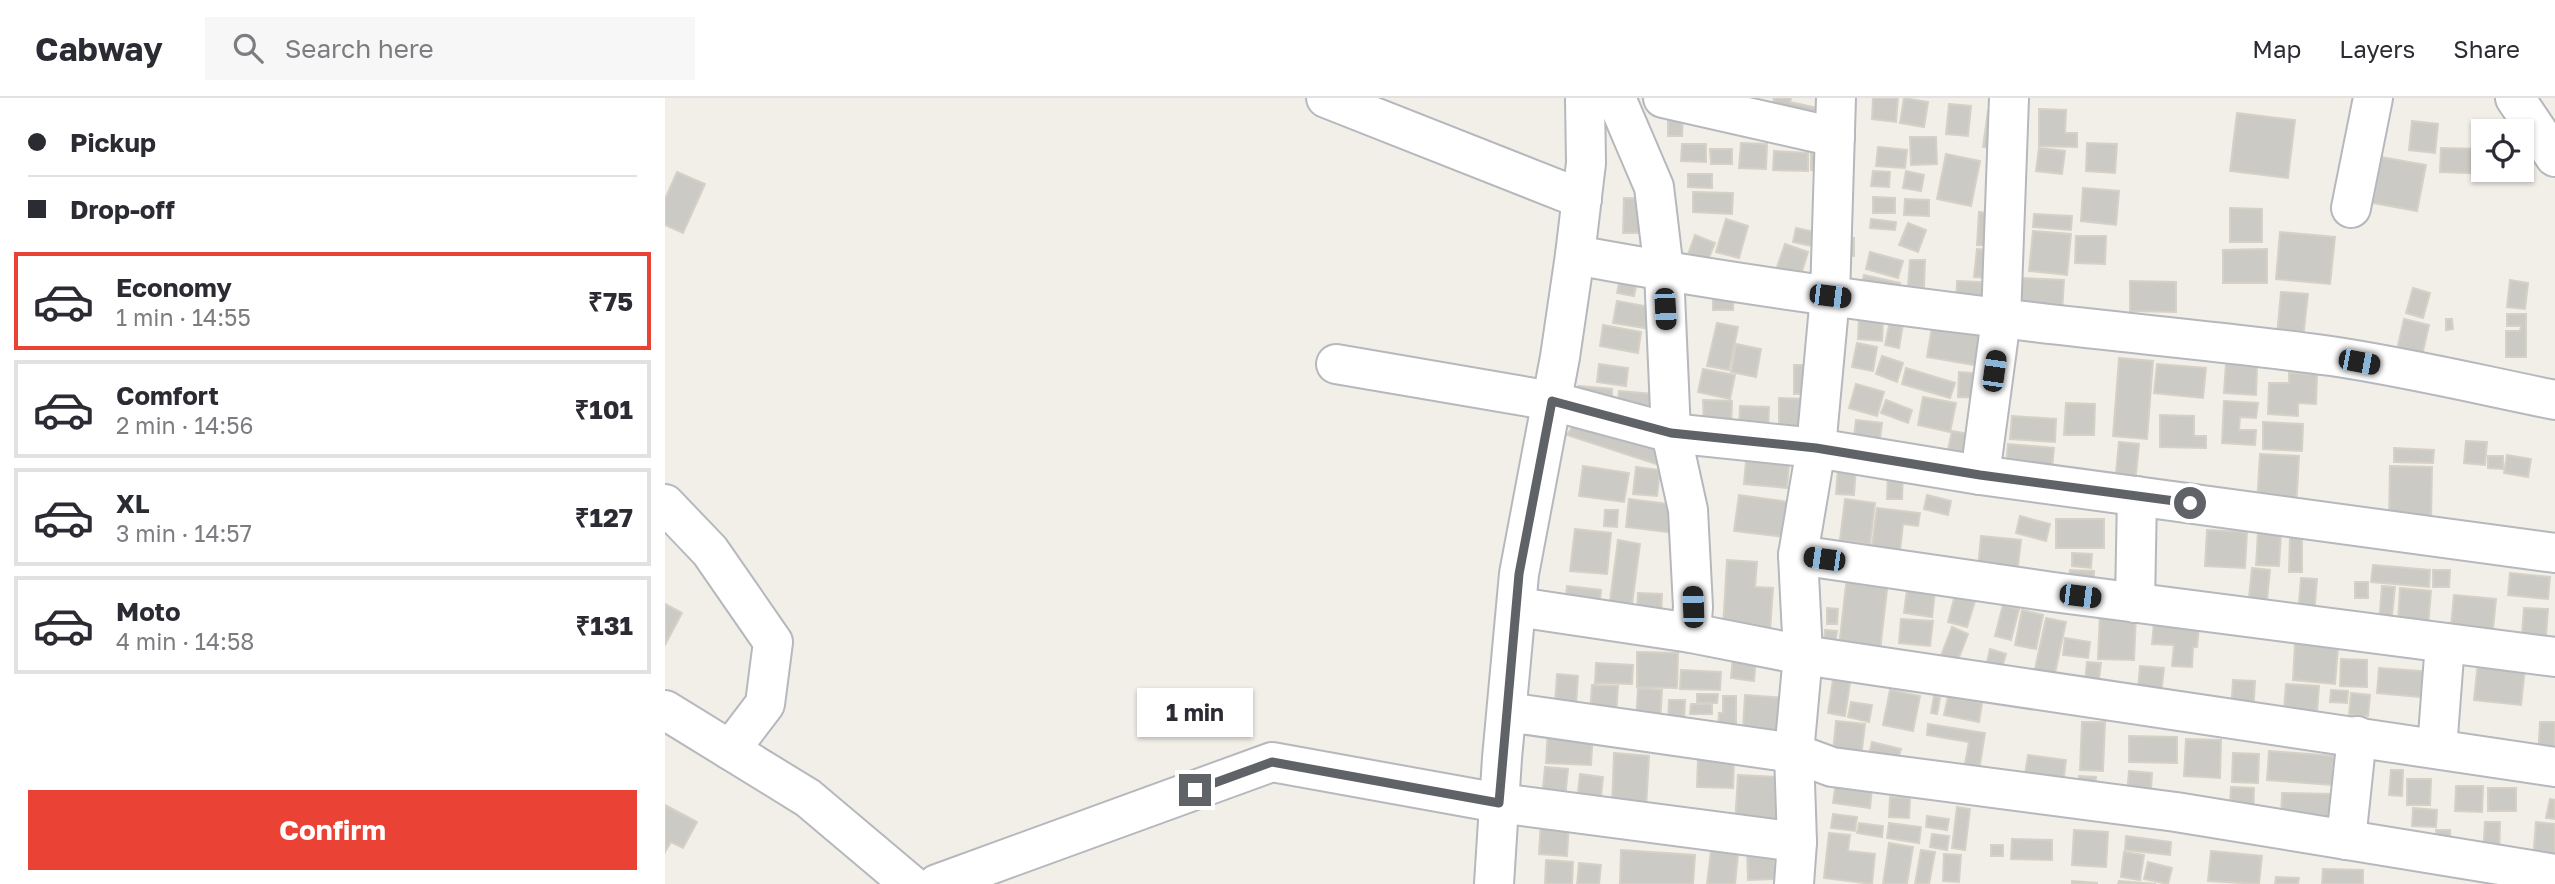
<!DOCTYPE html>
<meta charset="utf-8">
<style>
body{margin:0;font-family:"Golos Text",sans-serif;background:#f7f7f7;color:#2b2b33;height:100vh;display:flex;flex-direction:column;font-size:26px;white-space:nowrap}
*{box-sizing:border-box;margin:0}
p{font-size:23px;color:#7c7c81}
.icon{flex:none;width:38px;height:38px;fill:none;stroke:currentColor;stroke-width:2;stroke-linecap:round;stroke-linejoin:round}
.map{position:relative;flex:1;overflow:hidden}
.side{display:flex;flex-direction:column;background:#fff;width:665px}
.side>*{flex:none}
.guide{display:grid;align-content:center;height:154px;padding:0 28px;background:#fff}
.buttons{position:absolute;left:1806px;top:21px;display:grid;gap:14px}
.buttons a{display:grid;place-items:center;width:63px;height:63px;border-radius:0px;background:#fff;box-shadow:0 2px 5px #0004;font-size:35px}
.end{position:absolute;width:32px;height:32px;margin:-16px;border:9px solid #5f6368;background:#fff;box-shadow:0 0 0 4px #fff}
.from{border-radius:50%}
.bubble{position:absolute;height:49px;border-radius:0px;background:#fff;box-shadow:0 2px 5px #0004;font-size:23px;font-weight:700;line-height:49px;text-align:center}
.car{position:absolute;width:21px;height:42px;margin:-21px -10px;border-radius:9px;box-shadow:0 0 5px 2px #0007;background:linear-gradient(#222 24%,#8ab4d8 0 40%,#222 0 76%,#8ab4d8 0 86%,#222 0)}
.guide b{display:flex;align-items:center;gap:24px;height:66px;font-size:26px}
.guide b+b{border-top:2px solid #e1e1e2}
.guide i{width:18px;height:18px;background:#2b2b33}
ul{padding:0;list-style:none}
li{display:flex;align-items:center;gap:21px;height:98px;margin:0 14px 10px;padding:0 14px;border:4px solid #e1e1e2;border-radius:0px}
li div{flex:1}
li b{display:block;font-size:26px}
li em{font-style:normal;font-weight:700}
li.current{border-color:#ea4335}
li>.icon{width:63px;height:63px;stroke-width:1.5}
.cta{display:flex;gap:14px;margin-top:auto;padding:14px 28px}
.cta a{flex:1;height:80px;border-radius:0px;background:#ea4335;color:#fff;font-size:28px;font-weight:700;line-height:80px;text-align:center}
header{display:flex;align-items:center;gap:42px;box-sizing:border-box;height:98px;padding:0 35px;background:#fff;border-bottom:2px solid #e1e1e2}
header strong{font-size:33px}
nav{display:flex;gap:38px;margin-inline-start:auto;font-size:24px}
.search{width:490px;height:63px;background:#f7f7f7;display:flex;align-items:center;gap:18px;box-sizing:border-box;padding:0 24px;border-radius:0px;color:#7c7c81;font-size:26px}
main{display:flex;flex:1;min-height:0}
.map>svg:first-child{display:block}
.building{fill:#cccac5;stroke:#d6d1c6;stroke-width:2}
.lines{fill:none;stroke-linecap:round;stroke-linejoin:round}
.minor-casing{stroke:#b5b8bc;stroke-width:42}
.minor{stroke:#fff;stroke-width:38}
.route{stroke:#5f6368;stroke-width:9}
</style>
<header>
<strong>Cabway</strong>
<div class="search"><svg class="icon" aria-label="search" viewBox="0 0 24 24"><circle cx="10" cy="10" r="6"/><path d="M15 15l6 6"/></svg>Search here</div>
<nav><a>Map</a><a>Layers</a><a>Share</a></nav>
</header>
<main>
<section class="side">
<div class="guide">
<b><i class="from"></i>Pickup</b>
<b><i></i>Drop-off</b>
</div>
<ul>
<li class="current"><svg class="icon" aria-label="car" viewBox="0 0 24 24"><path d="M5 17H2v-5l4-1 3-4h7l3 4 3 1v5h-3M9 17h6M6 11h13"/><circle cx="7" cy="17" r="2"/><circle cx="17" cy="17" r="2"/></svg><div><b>Economy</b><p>1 min · 14:55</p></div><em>₹75</em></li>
<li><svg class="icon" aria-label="car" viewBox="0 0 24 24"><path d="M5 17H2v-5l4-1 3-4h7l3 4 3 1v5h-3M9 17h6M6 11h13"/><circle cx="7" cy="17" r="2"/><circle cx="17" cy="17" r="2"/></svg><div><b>Comfort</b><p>2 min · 14:56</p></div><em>₹101</em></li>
<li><svg class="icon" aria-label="car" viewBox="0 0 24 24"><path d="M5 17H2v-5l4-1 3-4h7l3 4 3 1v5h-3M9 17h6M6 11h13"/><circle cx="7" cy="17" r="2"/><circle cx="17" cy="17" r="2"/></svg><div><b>XL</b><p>3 min · 14:57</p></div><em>₹127</em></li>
<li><svg class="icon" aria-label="car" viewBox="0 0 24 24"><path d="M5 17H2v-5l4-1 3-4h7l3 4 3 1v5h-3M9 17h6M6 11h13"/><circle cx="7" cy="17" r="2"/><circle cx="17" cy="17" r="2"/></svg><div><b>Moto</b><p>4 min · 14:58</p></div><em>₹131</em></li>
</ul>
<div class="cta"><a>Confirm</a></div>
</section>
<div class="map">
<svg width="1890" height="786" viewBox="0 0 1890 786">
<rect width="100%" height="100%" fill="#f1efe8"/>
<g class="building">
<polygon points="1109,0 1126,0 1125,4 1162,12 1157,31 1105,20"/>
<polygon points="1208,0 1233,0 1231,24 1207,21"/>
<polygon points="1239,0 1263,4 1259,29 1235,25"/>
<polygon points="1284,6 1306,8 1303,38 1281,36"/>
<polygon points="1374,11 1401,12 1400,35 1412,35 1412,49 1374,48"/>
<polygon points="1323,13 1340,15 1335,51 1318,49"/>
<polygon points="1572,15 1630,22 1623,80 1565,73"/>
<polygon points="1003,16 1018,17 1017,38 1003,38"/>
<polygon points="1747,23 1773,26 1770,55 1744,52"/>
<polygon points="1245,39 1271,39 1272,66 1246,67"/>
<polygon points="1076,45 1102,46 1101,71 1074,70"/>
<polygon points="1422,45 1452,46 1450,75 1421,73"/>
<polygon points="1017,46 1041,46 1041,64 1016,63"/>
<polygon points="1213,49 1242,52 1240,70 1211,68"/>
<polygon points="1374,50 1400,53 1397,76 1371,73"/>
<polygon points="1776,50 1818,51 1818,72 1828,72 1828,76 1775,74"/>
<polygon points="1045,51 1067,51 1067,66 1046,66"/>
<polygon points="1109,53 1143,55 1143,73 1108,72"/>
<polygon points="1146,56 1167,57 1166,73 1146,72"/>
<polygon points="1281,56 1315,63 1306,108 1272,101"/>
<polygon points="1716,59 1761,67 1752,113 1708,105"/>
<polygon points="1208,73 1225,74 1224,89 1206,88"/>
<polygon points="1241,73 1259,77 1256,93 1238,90"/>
<polygon points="12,74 40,86 18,135 0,127 0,101"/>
<polygon points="1023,76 1047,76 1047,90 1023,89"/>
<polygon points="1418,90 1454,93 1451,127 1416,123"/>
<polygon points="1028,94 1068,95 1067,116 1028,114"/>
<polygon points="1208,99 1230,100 1230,115 1208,115"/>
<polygon points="959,100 1009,101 1008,135 958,135"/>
<polygon points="1240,101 1264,102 1264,118 1239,117"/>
<polygon points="1565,110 1597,111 1597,144 1565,144"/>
<polygon points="1314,114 1332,116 1330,148 1312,147"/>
<polygon points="1369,116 1407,118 1406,132 1368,129"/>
<polygon points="1061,121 1083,128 1074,160 1051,154"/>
<polygon points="1206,121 1231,124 1230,132 1205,130"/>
<polygon points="1243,125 1261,132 1253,154 1234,147"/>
<polygon points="1131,130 1150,134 1147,148 1128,144"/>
<polygon points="1368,133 1406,136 1402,177 1364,173"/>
<polygon points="1615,134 1670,139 1665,186 1611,181"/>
<polygon points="1030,137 1050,145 1040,169 1021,162"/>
<polygon points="1411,138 1441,138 1440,166 1410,165"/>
<polygon points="1177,139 1189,140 1189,158 1177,157"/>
<polygon points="1120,146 1143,154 1135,180 1111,172"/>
<polygon points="1312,151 1344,154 1341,181 1309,179"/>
<polygon points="1602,151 1602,185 1558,185 1558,152"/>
<polygon points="1205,154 1238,163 1233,180 1201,171"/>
<polygon points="1245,162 1260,162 1259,189 1243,188"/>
<polygon points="956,175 973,178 969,198 952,195"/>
<polygon points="1199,177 1235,185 1231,202 1195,193"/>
<polygon points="1357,180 1399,182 1397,216 1355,213"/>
<polygon points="1845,182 1863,185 1860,211 1842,209"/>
<polygon points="1292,183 1338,185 1337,209 1291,208"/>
<polygon points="1465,183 1511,184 1511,214 1465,213"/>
<polygon points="1748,190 1765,195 1758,220 1741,215"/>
<polygon points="1048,192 1069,192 1068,212 1048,212"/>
<polygon points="1616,194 1643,196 1638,240 1612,237"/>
<polygon points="952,203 990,210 986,231 948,225"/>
<polygon points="1842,216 1861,216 1861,259 1841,259 1841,233 1855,233 1856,228 1842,228"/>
<polygon points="1194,220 1218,220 1217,243 1193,241"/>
<polygon points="1739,221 1764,227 1756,262 1731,256"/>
<polygon points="1781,221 1787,221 1788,231 1781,232"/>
<polygon points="1225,223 1238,226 1234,250 1220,247"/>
<polygon points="1052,225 1073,229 1064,272 1042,268"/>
<polygon points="938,227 976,234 973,255 935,248"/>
<polygon points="1267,229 1326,240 1321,269 1262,259"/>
<polygon points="1192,245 1212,249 1208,273 1187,269"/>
<polygon points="1071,246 1096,251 1091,279 1066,274"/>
<polygon points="1217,258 1238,265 1232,284 1211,276"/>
<polygon points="1454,260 1488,263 1482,341 1448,338"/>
<polygon points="1561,265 1592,268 1591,297 1559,295"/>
<polygon points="934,266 963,270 961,288 932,284"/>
<polygon points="1492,266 1541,270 1538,300 1489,295"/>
<rect x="1129" y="267" width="18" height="29"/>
<polygon points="1241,270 1290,285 1285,300 1237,286"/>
<polygon points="1038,271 1070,277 1065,301 1033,294"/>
<polygon points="1294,274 1321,276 1320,300 1293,299"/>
<polygon points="1624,275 1652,276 1651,306 1633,305 1633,318 1603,316 1604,285 1624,285"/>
<polygon points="1191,286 1219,294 1212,318 1184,310"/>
<polygon points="914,288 947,291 947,306 913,304"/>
<polygon points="954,293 1000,297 999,318 952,314"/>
<polygon points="1258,299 1291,305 1285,334 1253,327"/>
<polygon points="1114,300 1142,301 1144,338 1114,336"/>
<polygon points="1038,302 1067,303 1066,332 1039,330"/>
<polygon points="1221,302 1247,312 1243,325 1216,315"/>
<polygon points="1559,303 1593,305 1591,320 1575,319 1574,332 1591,332 1590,347 1557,345"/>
<polygon points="1401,305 1430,306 1429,337 1399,337"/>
<polygon points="1075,308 1104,309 1103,334 1074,333"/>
<polygon points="1495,317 1529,318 1529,338 1541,338 1541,350 1495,349"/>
<polygon points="1347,318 1391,321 1390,344 1345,341"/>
<polygon points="912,322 997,339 994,367 902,337"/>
<polygon points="1191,322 1217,325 1214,350 1188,347"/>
<polygon points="1598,324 1638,326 1637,353 1598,351"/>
<polygon points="1287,333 1316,338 1311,368 1281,362"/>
<polygon points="1801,343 1822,344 1820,367 1799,365"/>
<polygon points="1454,344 1474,346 1470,386 1450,385"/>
<polygon points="1343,346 1389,350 1386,381 1340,377"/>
<polygon points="1729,350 1769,352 1768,365 1729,364"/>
<polygon points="1595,356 1634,358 1631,409 1592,407"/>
<polygon points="1842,357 1866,361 1863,379 1839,375"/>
<polygon points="1823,358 1838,358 1838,371 1823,370"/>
<polygon points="1081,363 1124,367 1122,390 1079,386"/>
<polygon points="918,368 964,375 959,404 914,398"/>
<polygon points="1173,368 1191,369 1189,397 1171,396"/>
<polygon points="1725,368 1767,369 1766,423 1724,422"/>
<polygon points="971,369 995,372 992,398 968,396"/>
<polygon points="1223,375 1238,376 1237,401 1222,401"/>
<polygon points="1074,397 1131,405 1127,440 1069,433"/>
<polygon points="1262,397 1286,403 1283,417 1259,411"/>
<polygon points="964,401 1012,407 1009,435 961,429"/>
<polygon points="1180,401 1210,405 1205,446 1175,442"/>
<polygon points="1212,410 1255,415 1253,428 1238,426 1235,452 1207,448"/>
<polygon points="940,412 953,412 952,429 939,428"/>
<polygon points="1355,418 1385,426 1381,443 1351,435"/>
<rect x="1391" y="421" width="48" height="29"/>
<polygon points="910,431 946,435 942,476 905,473"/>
<polygon points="1542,432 1582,434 1580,470 1540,468"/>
<polygon points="1593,434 1616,436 1614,468 1591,467"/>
<polygon points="1316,438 1356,442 1352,476 1313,471"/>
<polygon points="1625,438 1637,438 1637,474 1624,474"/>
<polygon points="953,442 975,446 966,514 944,511"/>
<polygon points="1407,455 1427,456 1426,470 1407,468"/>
<polygon points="1062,462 1092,464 1090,489 1108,490 1105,533 1058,529"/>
<polygon points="1708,467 1765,472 1764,489 1706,484"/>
<polygon points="1183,469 1224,474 1215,553 1174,549"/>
<polygon points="1587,470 1605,472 1601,511 1583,509"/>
<polygon points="1405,472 1429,473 1429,482 1405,481"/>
<polygon points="1768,472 1785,472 1784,489 1768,489"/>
<polygon points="1845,475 1885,479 1883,501 1843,497"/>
<polygon points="1636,480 1652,481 1649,518 1633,517"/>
<rect x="1690" y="484" width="13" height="16"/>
<polygon points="902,488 936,492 934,511 900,507"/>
<polygon points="1717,488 1730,489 1726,526 1714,525"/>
<polygon points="1735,490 1766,493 1763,528 1733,526"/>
<polygon points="1242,491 1270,494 1267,519 1239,515"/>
<polygon points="973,495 997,496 996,518 972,517"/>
<polygon points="1290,497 1310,503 1302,529 1283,524"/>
<polygon points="1789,497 1831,501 1827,541 1785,538"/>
<polygon points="0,506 17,515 0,547"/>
<polygon points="1338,507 1354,511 1346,542 1330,538"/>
<polygon points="1162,510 1173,511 1172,526 1162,526"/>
<polygon points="1859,510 1883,511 1881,538 1857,536"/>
<polygon points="1357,512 1378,517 1371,551 1350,547"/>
<polygon points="1435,515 1471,517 1469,562 1433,561"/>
<polygon points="1381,520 1401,524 1387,589 1367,585"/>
<polygon points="1236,521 1268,523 1265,548 1234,545"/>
<polygon points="1489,524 1534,528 1532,549 1528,549 1527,569 1507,568 1509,547 1487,546"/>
<polygon points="1287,529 1303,536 1290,570 1274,563"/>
<polygon points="1160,532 1172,533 1170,547 1159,546"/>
<polygon points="1400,540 1425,544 1423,560 1398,557"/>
<polygon points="1630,545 1673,549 1670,586 1628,582"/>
<polygon points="1325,551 1341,556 1335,577 1320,573"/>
<polygon points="972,554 1013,555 1012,590 972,589"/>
<polygon points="1068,557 1091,560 1089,583 1066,580"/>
<polygon points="1676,561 1702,562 1702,589 1675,588"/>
<polygon points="1422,564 1436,565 1432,596 1419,594"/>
<polygon points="1813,564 1860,570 1856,607 1809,602"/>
<polygon points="931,565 968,567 967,586 930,585"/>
<polygon points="1475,568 1499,570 1495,605 1472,603"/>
<polygon points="1714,570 1768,574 1765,600 1712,595"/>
<polygon points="1016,572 1056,574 1055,592 1015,591"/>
<polygon points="1169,575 1186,578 1180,618 1163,615"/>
<polygon points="892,576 913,578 911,606 889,619"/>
<polygon points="1568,582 1590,583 1588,616 1566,615"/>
<polygon points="1621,586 1654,588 1651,626 1618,623"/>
<polygon points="927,587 953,588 951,618 925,617"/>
<polygon points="973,590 997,592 995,625 971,623"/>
<polygon points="1225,592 1255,598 1248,633 1218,627"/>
<polygon points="1666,592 1683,593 1682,605 1665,604"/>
<polygon points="1686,595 1705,597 1703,618 1684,617"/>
<polygon points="1032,596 1053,596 1052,605 1032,605"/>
<polygon points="1080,597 1123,600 1119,633 1078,631"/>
<polygon points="1058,598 1071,598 1071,632 1053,632 1054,615 1058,615"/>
<polygon points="1269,598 1275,600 1272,616 1266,615"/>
<polygon points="1283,599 1317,605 1314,624 1279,617"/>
<polygon points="1004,602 1020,602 1019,625 1003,625"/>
<polygon points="1186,604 1207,607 1204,624 1183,619"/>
<polygon points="1026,606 1047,606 1047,616 1025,616"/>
<polygon points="1171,623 1200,626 1195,668 1167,665"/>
<polygon points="1417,624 1440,624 1438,673 1415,672"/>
<polygon points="1875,624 1890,624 1890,660 1873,659"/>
<polygon points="1263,626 1320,635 1312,685 1297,682 1304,644 1262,637"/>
<polygon points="883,631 928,633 926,667 881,665"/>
<polygon points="1464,638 1512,639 1512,665 1464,664"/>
<polygon points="1521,641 1556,642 1555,680 1519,678"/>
<polygon points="1207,644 1236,651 1231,668 1203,661"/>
<polygon points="1604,653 1669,658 1667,687 1602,682"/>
<polygon points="949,655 984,658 981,710 947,708"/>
<polygon points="1568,655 1594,656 1593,685 1567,684"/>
<polygon points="1363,657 1401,662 1397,694 1358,689"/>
<polygon points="1033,660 1069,662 1068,690 1032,689"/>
<polygon points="880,669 903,671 900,701 877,700"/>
<polygon points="1726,672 1738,672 1737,698 1724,697"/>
<polygon points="1464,673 1487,675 1485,708 1461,707"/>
<polygon points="915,676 938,679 935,707 912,704"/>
<polygon points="1073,677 1115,679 1112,728 1070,726"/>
<polygon points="1414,678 1431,679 1429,701 1412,700"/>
<polygon points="1742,681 1766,681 1765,707 1742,707"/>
<polygon points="1171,684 1207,689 1205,710 1168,705"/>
<polygon points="1791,688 1818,688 1817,714 1790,713"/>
<polygon points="1566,689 1589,690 1588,722 1564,721"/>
<rect x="1823" y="690" width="28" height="23"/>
<polygon points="1617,695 1667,696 1666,727 1616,725"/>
<polygon points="1225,699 1245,700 1244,720 1224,719"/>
<polygon points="1885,701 1890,702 1890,721 1881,720"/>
<polygon points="0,707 32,724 18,750 6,744 0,754"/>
<polygon points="1292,709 1305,711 1300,752 1287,750"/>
<polygon points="1748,710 1772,712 1771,729 1747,728"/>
<polygon points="1168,716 1192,719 1190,733 1166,730"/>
<polygon points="1262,718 1284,721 1282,732 1261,729"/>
<polygon points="876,721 904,722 902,758 874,756"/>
<polygon points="1820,724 1835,724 1834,759 1818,758"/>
<polygon points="1871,724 1890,726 1890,763 1868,762"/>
<polygon points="1194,725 1218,728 1217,739 1192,735"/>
<polygon points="1224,725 1256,729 1254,745 1222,740"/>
<polygon points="1409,732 1443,734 1441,769 1407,767"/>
<polygon points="1771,732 1785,732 1786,754 1772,755"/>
<polygon points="1164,735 1185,737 1183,753 1210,756 1207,786 1159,780"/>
<polygon points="1267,736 1284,738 1282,752 1265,749"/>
<polygon points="1461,738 1506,744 1505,757 1460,752"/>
<polygon points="1347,741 1387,742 1387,762 1346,761"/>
<polygon points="1047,744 1074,747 1070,786 1042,786"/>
<polygon points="1224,745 1248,749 1242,786 1218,786"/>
<rect x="1326" y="747" width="12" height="11"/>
<polygon points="1109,751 1110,781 1083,782 1082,752"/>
<polygon points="956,752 1030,757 1028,786 955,786"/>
<polygon points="1256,752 1270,754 1264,786 1250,786"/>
<polygon points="1546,753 1597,758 1594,786 1543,783"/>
<polygon points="1459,754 1479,757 1475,782 1456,779"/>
<polygon points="1279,756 1296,757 1294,784 1278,783"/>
<polygon points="881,762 908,764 907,786 880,786"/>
<polygon points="1483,764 1507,770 1503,786 1479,781"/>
<polygon points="914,765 936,767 934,786 912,786"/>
<polygon points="1658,771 1698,772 1698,786 1657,786"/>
<polygon points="1611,779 1634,780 1633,786 1610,786"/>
<polygon points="1407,783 1432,785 1432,786 1407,786"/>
<polygon points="1454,783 1491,786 1453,786"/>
</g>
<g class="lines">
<defs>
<g id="minor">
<polyline points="661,0 917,101"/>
<polyline points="951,0 989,89 999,173 1006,335 1023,412 1028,509 1026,535"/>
<polyline points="998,0 1170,39"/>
<polyline points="1850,0 1890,59"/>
<polyline points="1686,110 1708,0"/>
<path d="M910,157c141,26 283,46 425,63 110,14 221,23 331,38 75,11 150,29 224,44"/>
<polyline points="671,266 887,303 1006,335 1151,350 1315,377 1890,455"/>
<polyline points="1315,377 1336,221 1344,0"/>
<polyline points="0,406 45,453 108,544 100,606 65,652"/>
<polyline points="1133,457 1388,494 1890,559"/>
<polyline points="1470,505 1472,398"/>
<polyline points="852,509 1026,535 1138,557 1890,669"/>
<polyline points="0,612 143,700 245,786"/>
<polyline points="842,614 1129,655 1167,669 1511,714 1890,776"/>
<polyline points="1772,651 1780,545"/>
<polyline points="1681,742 1692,638"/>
<polyline points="272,786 607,664 834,705 1132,744"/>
<polyline points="829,786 837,660 854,476 895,259 910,157 921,65 920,0"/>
<polyline points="1129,786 1132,744 1129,655 1138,557 1133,457 1151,350 1165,198 1171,0"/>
</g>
</defs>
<use href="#minor" class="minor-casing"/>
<use href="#minor" class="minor"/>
</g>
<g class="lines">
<polyline class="route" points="530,692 607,664 834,705 854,476 887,303 1006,335 1151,350 1315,377 1525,405"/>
</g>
</svg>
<div class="buttons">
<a><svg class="icon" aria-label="locate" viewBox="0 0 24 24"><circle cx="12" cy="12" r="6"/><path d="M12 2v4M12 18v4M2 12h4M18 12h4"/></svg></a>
</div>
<i class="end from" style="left:1525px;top:405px"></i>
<i class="end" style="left:530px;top:692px"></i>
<div class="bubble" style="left:472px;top:590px;width:116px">1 min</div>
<i class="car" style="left:1165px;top:198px;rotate:97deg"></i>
<i class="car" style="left:1000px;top:211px;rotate:177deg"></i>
<i class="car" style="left:1694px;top:264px;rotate:101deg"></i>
<i class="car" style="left:1329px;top:273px;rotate:8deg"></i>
<i class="car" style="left:1159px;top:461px;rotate:278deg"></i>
<i class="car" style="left:1415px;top:498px;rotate:97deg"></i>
<i class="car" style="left:1028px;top:509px;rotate:358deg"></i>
</div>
</main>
